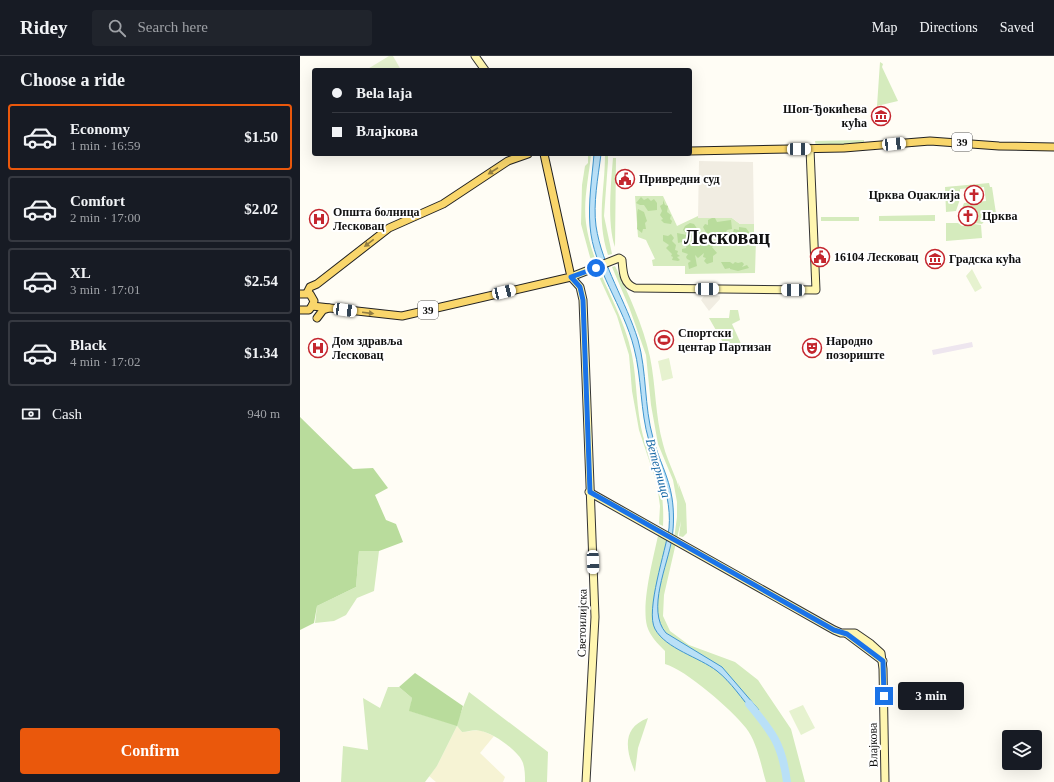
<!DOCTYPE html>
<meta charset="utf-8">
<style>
body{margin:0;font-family:Georgia,serif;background:#20242c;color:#f1f3f6;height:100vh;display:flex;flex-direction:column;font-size:15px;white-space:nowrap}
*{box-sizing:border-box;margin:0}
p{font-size:13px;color:#9ea1a6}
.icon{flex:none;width:22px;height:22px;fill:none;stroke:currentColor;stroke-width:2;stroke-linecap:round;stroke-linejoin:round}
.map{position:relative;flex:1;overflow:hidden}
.side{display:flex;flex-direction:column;background:#171b24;width:300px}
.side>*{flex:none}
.banner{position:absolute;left:12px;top:12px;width:380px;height:88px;border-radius:4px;box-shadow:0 4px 16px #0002;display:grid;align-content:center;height:88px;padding:0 20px;background:#171b24}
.controls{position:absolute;left:702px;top:674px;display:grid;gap:8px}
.controls a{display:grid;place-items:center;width:40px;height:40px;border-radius:4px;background:#171b24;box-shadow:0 4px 16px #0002;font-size:20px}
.end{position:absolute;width:18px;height:18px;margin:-9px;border:5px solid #1a73e8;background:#fff;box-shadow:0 0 0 2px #fff}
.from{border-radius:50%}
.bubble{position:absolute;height:28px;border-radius:4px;background:#171b24;box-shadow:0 4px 16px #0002;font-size:13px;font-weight:700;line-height:28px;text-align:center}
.car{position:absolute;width:12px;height:24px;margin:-12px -6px;border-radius:5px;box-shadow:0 0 3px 1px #0007;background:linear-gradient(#fff 24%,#345 0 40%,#fff 0 76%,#345 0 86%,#fff 0)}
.banner b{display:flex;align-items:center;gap:14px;height:38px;font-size:15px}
.banner b+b{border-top:1px solid #363941}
.banner i{width:10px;height:10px;background:#f1f3f6}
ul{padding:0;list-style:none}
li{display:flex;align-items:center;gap:12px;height:66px;margin:0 8px 6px;padding:0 12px;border:2px solid #363941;border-radius:4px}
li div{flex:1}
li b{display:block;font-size:15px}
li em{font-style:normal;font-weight:700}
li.active{border-color:#ea580c}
li>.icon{width:36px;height:36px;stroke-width:1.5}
h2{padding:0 20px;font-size:18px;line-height:48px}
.pay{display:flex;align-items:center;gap:10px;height:44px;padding:0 20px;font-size:15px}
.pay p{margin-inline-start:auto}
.action{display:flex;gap:8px;margin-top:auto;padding:8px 20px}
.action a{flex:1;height:46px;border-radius:4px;background:#ea580c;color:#fff;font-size:16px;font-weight:700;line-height:46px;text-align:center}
header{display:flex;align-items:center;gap:24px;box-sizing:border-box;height:56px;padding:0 20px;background:#171b24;border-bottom:1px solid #363941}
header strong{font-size:19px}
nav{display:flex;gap:22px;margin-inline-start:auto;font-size:14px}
.search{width:280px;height:36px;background:#20242c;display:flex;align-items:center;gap:10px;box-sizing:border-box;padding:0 14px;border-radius:4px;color:#9ea1a6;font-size:15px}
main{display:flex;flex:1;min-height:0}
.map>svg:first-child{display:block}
.industrial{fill:#eee6ef}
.farmland{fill:#f6f3d4}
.green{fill:#d5ebbd}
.forest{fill:#b9dc9c}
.pitch{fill:#e6f2cf}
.plaza{fill:#f1ede2}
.water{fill:#b9e0f7;stroke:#3f96cf}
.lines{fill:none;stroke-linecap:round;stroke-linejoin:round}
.river{stroke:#b9e0f7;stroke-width:8}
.secondary-casing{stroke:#333;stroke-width:9}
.primary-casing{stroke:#222;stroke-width:9}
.secondary{stroke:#fff6b0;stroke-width:7}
.primary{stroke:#f9d66b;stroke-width:7}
.oneway{fill:#917d42}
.route{stroke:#1a73e8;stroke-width:5}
.labels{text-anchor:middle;stroke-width:4;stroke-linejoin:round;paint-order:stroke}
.shield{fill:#fff;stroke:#585858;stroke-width:1}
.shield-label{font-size:11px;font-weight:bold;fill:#111}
.poi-label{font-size:12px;font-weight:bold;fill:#111;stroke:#fff;text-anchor:start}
.street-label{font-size:12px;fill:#111;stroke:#fff}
.water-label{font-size:13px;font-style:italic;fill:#1768a6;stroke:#fff}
.town-label{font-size:20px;font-weight:bold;fill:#111;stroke:#fff}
</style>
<header>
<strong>Ridey</strong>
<div class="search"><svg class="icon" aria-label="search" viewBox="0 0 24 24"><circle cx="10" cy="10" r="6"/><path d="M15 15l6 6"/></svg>Search here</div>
<nav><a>Map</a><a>Directions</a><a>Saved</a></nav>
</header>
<main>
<section class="side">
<h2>Choose a ride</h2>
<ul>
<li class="active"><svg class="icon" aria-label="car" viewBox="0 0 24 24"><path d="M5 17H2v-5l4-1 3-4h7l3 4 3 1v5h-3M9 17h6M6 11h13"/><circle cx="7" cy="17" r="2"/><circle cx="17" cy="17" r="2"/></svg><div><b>Economy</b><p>1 min · 16:59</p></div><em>$1.50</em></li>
<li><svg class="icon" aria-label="car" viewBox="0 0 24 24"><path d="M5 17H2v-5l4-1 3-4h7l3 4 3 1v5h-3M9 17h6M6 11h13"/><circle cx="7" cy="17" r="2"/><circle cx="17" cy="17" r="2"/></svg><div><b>Comfort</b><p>2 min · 17:00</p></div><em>$2.02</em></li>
<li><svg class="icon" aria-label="car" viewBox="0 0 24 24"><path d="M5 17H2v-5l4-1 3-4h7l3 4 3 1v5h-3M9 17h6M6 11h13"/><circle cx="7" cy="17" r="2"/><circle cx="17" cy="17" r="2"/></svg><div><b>XL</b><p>3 min · 17:01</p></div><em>$2.54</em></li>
<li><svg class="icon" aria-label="car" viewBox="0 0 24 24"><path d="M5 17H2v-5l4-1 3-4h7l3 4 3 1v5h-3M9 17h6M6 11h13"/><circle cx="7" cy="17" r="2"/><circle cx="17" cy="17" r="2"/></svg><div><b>Black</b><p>4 min · 17:02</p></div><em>$1.34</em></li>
</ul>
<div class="pay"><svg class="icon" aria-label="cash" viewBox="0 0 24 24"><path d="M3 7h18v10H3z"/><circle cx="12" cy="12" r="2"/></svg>Cash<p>940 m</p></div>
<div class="action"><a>Confirm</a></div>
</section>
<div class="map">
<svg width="754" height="726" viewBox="0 0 754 726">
<rect width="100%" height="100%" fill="#fffdf5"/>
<polygon class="industrial" points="672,286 673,291 633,299 632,294"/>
<polygon class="farmland" points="157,670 162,676 180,674 194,680 180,697 205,721 203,726 136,726 129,720 137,710"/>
<g class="green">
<polygon points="580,6 583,8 582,11 598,45 577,50"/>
<polygon points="564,84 564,89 516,91 515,85"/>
<path d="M288,98h3c-2,23 -8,46 -5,69 6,47 37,86 46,132 5,26 4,54 11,81 3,10 9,20 13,31 6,19 8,39 7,59l-4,-2 1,-18 -3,-22 -18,-54 -7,-39 -3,-36 -12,-39 -27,-59 -9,-33 1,-39 3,-19 3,-3z"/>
<path d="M305,98h3v8l-4,54 8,38 -4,1c-12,-38 -3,-63 -3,-101z"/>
<path d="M313,102h3l-1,89c-8,-23 -4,-65 -2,-89z"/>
<polygon points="689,127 690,131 692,131 697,164 686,165 690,161 694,162 694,158 690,158 682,168 674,167 675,162 673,154 661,155 664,147 686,145 684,131 660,133 660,138 654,140 656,144 660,143 656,155 646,156 645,131"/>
<polygon points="335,140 363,140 377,170 398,160 399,162 432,162 440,168 454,168 454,184 456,184 455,217 385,218 385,210 353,210 352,204 355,203 346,184 338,181"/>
<polygon points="635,159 635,165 579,165 579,160"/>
<rect x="521" y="161" width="38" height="4"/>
<polygon points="646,167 658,167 662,170 674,168 681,169 682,182 646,185"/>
<path d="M315,210c14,29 28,59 35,91 6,29 5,59 13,87 5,21 18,39 19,61l-4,-23 8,22 1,29 -4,4 -4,-1 2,-15 -17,74 -1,21 7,15 19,14 46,17 23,18 33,49 14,53h-39c-5,-17 -9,-40 -20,-54 -15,-19 -60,-58 -81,-64v-13c-7,-7 -15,-15 -18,-25 -6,-24 7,-70 12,-95l15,8 3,-22v-15l-4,-22 -15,-36 -7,-39 -5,-50 -17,-48 -17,-40z"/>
<polygon points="430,254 438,254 440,264 432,268 442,290 429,297 409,262 429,262"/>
<polygon points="59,495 79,495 74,535 57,542 46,559 34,565 15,567 17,550 56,531"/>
<path d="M88,631h11l13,11 -2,13 46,14 13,-33 79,60 -1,30h-22c0,-6 0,-13 -2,-19 -4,-12 -30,-30 -42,-32 -6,-2 -13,1 -19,1l-5,-6 -20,40 -12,16h-84l2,-36 25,4 -5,-52 17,10z"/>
<path d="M348,662l-10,30 -3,24c-9,-21 -14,-44 13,-54z"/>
</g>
<g class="forest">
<polygon points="341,141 344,144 348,142 351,145 354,143 357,147 357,154 348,155 344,149 340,149 336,147"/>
<polygon points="363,144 365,149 368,150 367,156 371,159 370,163 372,165 371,168 364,167 361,164 363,163 360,159 362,155 360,150 363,148"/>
<path d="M338,153l6,3 3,9 -2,2 1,6h-3l-1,4 -5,-4c1,-6 -1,-14 1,-20z"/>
<polygon points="412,162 415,162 417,166 431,164 432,173 427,174 424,180 408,180 403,171 405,168 408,169 408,164"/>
<polygon points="390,167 394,168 402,180 398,180 396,183 391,181 390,184 378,187 377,177 387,179 383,174 385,170"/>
<polygon points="439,171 446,172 449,176 447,187 422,187 422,185 426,184 428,186 435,185 432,179 434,173 439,174"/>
<polygon points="371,178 374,182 372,185 376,189 375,194 378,195 377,198 380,200 377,201 380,204 378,205 372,204 373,201 371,200 372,198 366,192 369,189 363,185 363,179 368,180"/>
<polygon points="405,181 410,185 418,186 412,191 417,197 413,200 413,206 407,208 404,205 406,202 403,201 404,197 398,202 395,199 397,210 389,213 388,207 391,205 387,203 386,201 388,198 382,196 382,193 386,192 387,187 393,188"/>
<polygon points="421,206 430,206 433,208 435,206 438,207 442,206 444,208 442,211 447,209 449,212 438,215 430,213 430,212 425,213"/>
<polygon points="0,361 53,413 73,412 88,432 75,439 86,464 96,468 103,486 79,495 59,495 56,531 17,550 14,567 0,574"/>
<polygon points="115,617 163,650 157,670 109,655 112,642 99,631"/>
</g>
<g class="pitch">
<polygon points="89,0 93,0 101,14 66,14"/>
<polygon points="672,213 682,232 675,236 666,220"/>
<polygon points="369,302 373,322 362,325 358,305"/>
<polygon points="503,649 515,672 501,679 489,655"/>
</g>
<g class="plaza">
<polygon points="399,105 453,106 454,168 440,168 432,162 398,162"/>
<polygon points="404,240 420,240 420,243 409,255 401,244"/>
</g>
<path class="water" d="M294,98h7c-3,24 -8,49 -5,72 6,40 30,75 42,114 9,32 6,66 15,98 5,20 16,39 19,60 2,13 2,27 0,40 -4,27 -26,72 -6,95l56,34 37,43 -5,3c-12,-14 -23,-31 -37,-42 -18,-14 -51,-22 -62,-42 -10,-18 11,-79 14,-101 1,-10 0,-21 -2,-31 -2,-20 -12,-38 -18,-56 -9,-30 -7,-63 -15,-93 -10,-41 -41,-80 -44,-122 -2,-24 2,-48 4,-72z"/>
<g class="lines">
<path class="river" d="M449,648c24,29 33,40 38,78"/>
<defs>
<g id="secondary">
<polyline points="175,0 185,14"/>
<polyline points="289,436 534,574 541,577 555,577 571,588 581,597 583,613 585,726"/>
<polyline points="547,578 583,605"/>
<path d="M286,726l9,-165 -12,-317 -3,-13 -9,-10 48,-19 3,2c1,11 1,24 13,28l181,2 -6,-141"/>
</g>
<g id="primary">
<polyline points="390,95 544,92 630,85 699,90 754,91"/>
<polyline points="7,237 10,231 17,228 89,172 143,148 208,105 228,98"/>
<polyline points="0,238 10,238 14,245 12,250 9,254 0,254"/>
<polyline points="12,250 102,260 271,221 244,98"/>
<polyline points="17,262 23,254 29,252"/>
</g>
</defs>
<use href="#secondary" class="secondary-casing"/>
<use href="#primary" class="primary-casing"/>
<use href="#secondary" class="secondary"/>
<use href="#primary" class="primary"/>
</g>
<defs><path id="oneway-solid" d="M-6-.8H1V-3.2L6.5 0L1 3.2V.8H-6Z"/></defs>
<g class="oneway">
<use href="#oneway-solid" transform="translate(193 115) rotate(147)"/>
<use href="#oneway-solid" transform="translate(69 187) rotate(142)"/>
<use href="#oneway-solid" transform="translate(68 257) rotate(7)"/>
</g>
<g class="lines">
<polyline class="route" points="296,212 271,221 280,231 283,244 290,436 534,574 547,578 583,605 584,640"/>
</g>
<defs>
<symbol id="museum-ring" viewBox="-11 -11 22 22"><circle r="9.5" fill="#fff" stroke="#c4262e" stroke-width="1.5"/><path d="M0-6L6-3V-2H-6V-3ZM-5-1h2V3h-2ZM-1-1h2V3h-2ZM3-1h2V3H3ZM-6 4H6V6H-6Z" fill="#c4262e"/></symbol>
<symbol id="civic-ring" viewBox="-11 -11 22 22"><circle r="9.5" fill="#fff" stroke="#c4262e" stroke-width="1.5"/><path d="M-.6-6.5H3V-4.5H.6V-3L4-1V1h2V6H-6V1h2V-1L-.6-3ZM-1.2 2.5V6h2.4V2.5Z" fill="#c4262e"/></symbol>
<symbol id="church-ring" viewBox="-11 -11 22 22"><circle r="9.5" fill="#fff" stroke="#c4262e" stroke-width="1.5"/><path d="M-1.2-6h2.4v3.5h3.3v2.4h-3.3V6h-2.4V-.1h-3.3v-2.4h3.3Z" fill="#c4262e"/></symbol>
<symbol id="hospital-ring" viewBox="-11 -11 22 22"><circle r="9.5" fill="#fff" stroke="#c4262e" stroke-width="1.5"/><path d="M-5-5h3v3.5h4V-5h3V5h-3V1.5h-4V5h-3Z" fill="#c4262e"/></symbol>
<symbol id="stadium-ring" viewBox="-11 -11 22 22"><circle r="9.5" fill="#fff" stroke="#c4262e" stroke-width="1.5"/><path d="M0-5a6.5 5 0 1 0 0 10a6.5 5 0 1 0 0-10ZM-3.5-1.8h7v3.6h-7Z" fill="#c4262e"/></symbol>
<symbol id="theatre-ring" viewBox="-11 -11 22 22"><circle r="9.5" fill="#fff" stroke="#c4262e" stroke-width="1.5"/><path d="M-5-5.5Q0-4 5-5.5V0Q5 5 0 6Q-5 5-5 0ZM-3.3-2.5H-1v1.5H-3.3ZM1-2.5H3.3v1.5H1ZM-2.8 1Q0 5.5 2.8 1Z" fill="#c4262e"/></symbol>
</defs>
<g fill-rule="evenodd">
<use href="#museum-ring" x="570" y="49" width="22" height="22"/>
<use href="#civic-ring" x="314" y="112" width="22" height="22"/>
<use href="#church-ring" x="663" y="128" width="22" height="22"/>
<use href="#church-ring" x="657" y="149" width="22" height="22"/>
<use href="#hospital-ring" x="8" y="152" width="22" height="22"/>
<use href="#civic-ring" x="509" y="190" width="22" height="22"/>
<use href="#museum-ring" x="624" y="192" width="22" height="22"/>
<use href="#stadium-ring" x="353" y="273" width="22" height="22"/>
<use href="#hospital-ring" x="7" y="281" width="22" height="22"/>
<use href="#theatre-ring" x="501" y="281" width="22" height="22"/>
</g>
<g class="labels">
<g class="shield">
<rect x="652" y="77" width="20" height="18" rx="3"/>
<rect x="118" y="245" width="20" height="18" rx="3"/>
</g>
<g class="shield-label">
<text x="662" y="90">39</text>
<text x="128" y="258">39</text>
</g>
<g class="poi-label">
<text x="567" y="57" text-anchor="end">Шоп-Ђокићева<tspan x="567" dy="14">кућа</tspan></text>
<text x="339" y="127">Привредни суд</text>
<text x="660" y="143" text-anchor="end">Црква Оџаклија</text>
<text x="33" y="160">Општа болница<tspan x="33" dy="14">Лесковац</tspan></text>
<text x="682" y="164">Црква</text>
<text x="534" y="205">16104 Лесковац</text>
<text x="649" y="207">Градска кућа</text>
<text x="378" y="281">Спортски<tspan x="378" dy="14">центар Партизан</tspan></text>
<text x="32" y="289">Дом здравља<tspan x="32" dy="14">Лесковац</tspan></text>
<text x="526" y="289">Народно<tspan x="526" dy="14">позориште</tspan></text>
</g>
<g class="street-label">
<text transform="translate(282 567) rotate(-89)" y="4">Светоилијска</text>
<text transform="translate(573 689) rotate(-91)" y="4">Влајкова</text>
</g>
<g class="water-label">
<text transform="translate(359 412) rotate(74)" y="5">Ветерница</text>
</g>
<g class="town-label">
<text x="427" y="188">Лесковац</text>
</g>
</g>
</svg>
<div class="controls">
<a><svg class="icon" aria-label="layers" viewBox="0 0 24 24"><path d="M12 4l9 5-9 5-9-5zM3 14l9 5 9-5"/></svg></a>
</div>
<i class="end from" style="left:296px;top:212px"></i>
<i class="end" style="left:584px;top:640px"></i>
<div class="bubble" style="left:598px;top:626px;width:66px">3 min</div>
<i class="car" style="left:594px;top:88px;rotate:84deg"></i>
<i class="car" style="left:499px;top:93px;rotate:89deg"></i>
<i class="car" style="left:407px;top:233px;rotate:90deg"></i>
<i class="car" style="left:493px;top:234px;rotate:271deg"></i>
<i class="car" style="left:204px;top:236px;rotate:77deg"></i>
<i class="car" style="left:45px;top:254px;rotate:98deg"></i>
<i class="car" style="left:293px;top:506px;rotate:178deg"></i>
<div class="banner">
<b><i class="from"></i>Bela laja</b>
<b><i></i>Влајкова</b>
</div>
</div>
</main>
